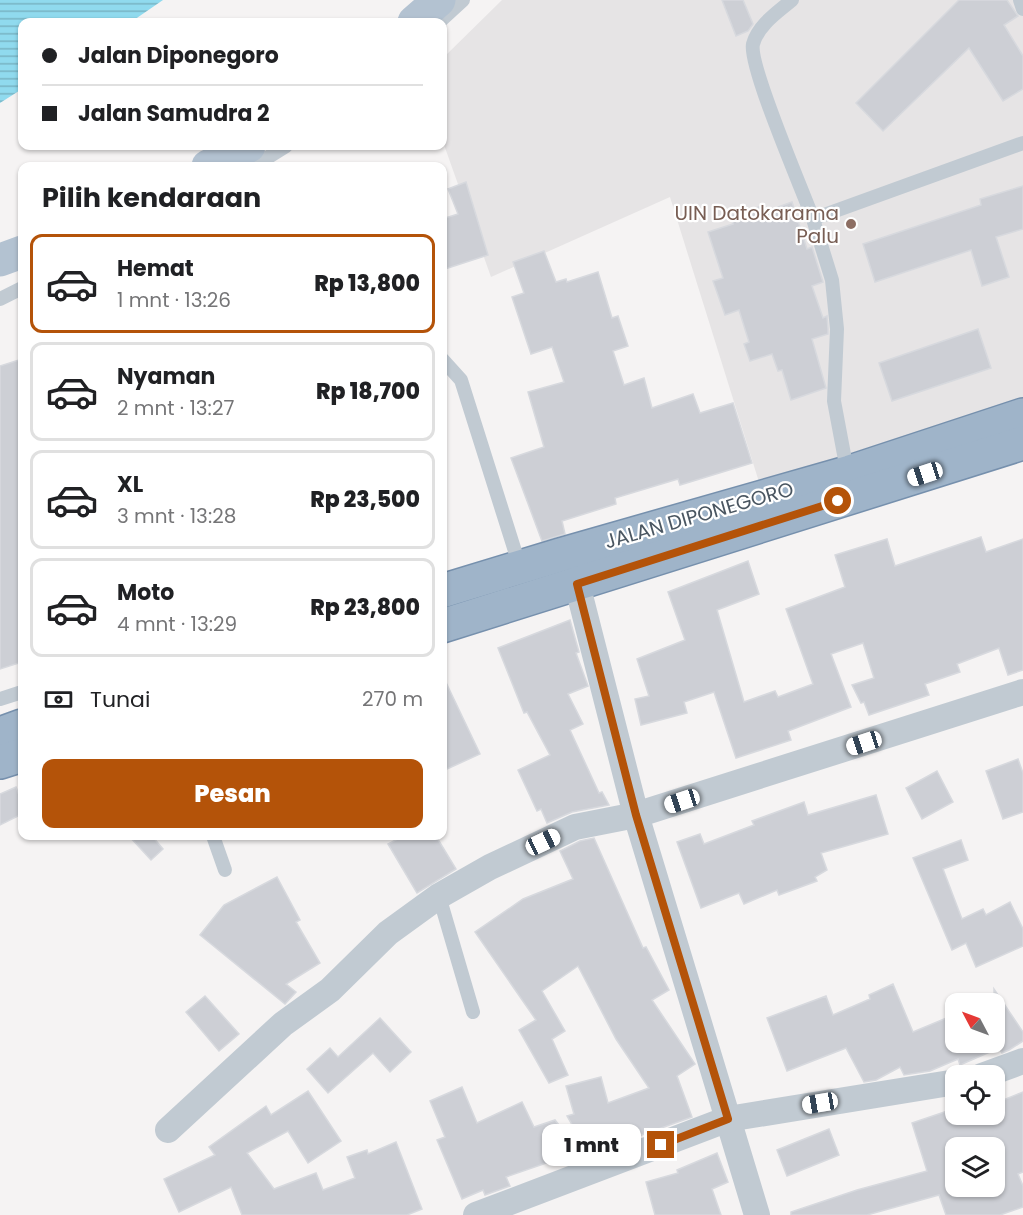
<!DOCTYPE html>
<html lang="id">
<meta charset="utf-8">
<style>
body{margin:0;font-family:Poppins,sans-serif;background:#f6f6f6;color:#202124;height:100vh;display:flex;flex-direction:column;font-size:22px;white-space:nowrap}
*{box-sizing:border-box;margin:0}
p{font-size:20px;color:#757577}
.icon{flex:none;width:33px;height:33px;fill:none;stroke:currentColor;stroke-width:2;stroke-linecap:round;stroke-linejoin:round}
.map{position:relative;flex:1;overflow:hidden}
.side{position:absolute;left:18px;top:162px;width:429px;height:678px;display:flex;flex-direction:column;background:#fff;border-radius:12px;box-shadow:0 2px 4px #0004}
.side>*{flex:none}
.top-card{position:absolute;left:18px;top:18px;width:429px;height:132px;border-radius:12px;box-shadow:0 2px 4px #0004;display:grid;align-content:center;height:132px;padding:0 24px;background:#fff}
.needle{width:39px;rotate:311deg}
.fabs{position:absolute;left:945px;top:993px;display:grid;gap:12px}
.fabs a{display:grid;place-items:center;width:60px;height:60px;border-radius:12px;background:#fff;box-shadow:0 2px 4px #0004;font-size:30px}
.end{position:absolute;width:27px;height:27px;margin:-14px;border:8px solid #b45309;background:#fff;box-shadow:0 0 0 3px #fff}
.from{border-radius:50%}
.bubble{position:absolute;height:42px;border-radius:12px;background:#fff;box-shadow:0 2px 4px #0004;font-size:20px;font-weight:800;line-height:42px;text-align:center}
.car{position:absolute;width:18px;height:36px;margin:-18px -9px;border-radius:8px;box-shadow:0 0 4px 2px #0007;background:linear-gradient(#fff 24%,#345 0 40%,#fff 0 76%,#345 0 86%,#fff 0)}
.top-card b{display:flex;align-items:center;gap:21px;height:57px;font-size:22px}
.top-card b+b{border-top:2px solid #e0e0e0}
.top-card i{width:15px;height:15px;background:#202124}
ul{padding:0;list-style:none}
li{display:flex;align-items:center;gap:18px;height:99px;margin:0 12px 9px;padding:0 12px;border:3px solid #e0e0e0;border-radius:12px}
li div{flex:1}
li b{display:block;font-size:22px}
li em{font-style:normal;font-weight:800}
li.current{border-color:#b45309}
li>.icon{width:54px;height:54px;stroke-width:1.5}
h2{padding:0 24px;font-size:27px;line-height:72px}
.pay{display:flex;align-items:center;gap:15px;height:66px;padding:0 24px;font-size:22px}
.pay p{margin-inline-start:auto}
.action{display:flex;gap:12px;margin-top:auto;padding:12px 24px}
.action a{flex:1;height:69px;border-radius:12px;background:#b45309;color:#fff;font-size:24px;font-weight:800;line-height:69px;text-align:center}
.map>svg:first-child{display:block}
.education{fill:#e6e4e5}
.water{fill:url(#water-rules)}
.building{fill:#cdcfd5;stroke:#d7d9de;stroke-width:1.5;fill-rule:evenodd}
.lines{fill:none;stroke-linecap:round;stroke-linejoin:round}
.trunk-casing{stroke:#7690ad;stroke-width:36}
.service{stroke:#c1cad2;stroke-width:14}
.minor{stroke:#c1cad2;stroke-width:26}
.primary{stroke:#b3c2d1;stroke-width:33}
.trunk{stroke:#9fb4c9;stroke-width:33}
.route{stroke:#b45309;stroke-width:8}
.education-dot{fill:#8d6e63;stroke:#fff;stroke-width:2}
.labels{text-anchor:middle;stroke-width:4.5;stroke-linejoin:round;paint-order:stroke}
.education-label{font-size:20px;fill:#785e54;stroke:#fff;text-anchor:end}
.street-label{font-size:20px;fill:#4a5661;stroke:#fff}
</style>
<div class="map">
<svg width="1023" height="1215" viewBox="0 0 1023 1215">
<defs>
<pattern id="water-rules" width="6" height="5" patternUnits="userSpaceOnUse" patternTransform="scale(1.5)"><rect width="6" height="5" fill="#90daee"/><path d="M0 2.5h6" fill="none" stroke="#78b4c4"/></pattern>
</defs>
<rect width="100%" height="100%" fill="#f5f3f3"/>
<polygon class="education" points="502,0 1023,0 1023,399 759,482 670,197 491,277 443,142 443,58"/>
<polygon class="water" points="0,0 163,0 131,22 22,22 22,89 0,103"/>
<g class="building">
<polygon points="722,0 743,0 753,24 748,31 736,36"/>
<polygon points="959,0 1007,0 1018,16 1004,25 1023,56 1023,89 1003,101 969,48 883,131 856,103"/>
<polygon points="466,182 488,255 442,270 442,219 458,214 448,189"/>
<polygon points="1023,186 1023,229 996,237 1009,277 982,286 971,250 875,282 863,244 981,205 980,199"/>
<polygon points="792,202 807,249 812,247 823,282 812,286 823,318 827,316 828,329 828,334 812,339 826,388 791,400 782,370 778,371 772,354 750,361 744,344 749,342 739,310 725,315 713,281 723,278 708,232 733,224 730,216 765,205 767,211"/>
<polygon points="544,251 556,282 566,279 567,282 598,272 612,318 618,316 628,346 613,351 624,385 644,378 652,408 693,394 700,413 733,403 752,463 680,485 678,479 615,498 616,504 562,521 565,534 542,541 511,458 544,447 528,392 564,382 552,347 531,354 512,297 524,293 513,262"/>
<polygon points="978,329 991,368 892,401 879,363"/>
<polygon points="22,359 22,662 0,669 0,366"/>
<polygon points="981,537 986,552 1023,539 1023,670 1008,675 999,648 957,664 960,672 925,684 929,695 869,715 864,702 861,703 852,685 874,678 863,643 831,654 851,707 788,731 791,740 736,758 714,692 684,702 687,713 641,725 635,699 649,696 637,659 685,640 668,592 748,561 759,594 717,610 744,702 775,691 778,697 813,684 786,609 845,587 835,555 887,539 895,566"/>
<polygon points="570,620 579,652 576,653 588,686 568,694 583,724 570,730 599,793 602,792 609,805 572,812 547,823 541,809 537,811 518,770 550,755 527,712 524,713 498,648"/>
<polygon points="442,674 480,754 447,769 442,758"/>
<polygon points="1018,759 1023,773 1023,812 1003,819 986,771"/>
<polygon points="937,771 953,802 922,819 906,788"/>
<polygon points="16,787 22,803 22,814 0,825 0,794"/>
<polygon points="876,795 888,834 821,853 827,870 815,877 817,881 779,895 777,890 744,904 739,893 701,908 677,842 700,834 704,844 754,825 752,821 804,802 808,815"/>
<polygon points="129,836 152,836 163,849 151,860"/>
<polygon points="403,836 436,836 456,869 417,893 388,844"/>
<polygon points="594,838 643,948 646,947 669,990 652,1000 695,1064 677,1076 692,1117 639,1136 584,1150 506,1177 510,1186 485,1195 483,1190 462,1199 437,1140 445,1137 430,1101 462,1087 477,1123 522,1102 534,1127 555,1120 566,1134 574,1128 567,1116 574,1114 566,1086 601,1077 608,1103 649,1088 616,1039 578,966 542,991 565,1031 552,1039 568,1075 549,1083 519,1030 536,1020 475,932 523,899 573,879 560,851 580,841"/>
<polygon points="961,840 968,860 943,869 962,919 983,909 986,915 1010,902 1023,929 1023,946 976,967 966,943 952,950 913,858"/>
<polygon points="277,877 300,920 296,922 320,963 286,984 296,992 285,1004 200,935 224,905"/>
<polygon points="893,984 913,1032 956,1014 956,1042 995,1042 994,989 1023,1032 1023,1041 1009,1050 1002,1053 999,1048 960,1065 958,1059 930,1071 904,1075 900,1067 876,1080 864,1082 846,1048 787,1071 767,1018 826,996 833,1015 870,999 869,995"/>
<polygon points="205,996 239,1034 219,1051 186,1012"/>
<polygon points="380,1018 411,1052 390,1072 373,1053 328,1093 307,1069 330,1048 338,1057"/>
<polygon points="308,1091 341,1141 308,1163 288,1131 247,1153 274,1189 316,1173 323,1190 355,1178 347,1157 367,1150 368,1154 396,1142 422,1209 407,1215 242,1215 231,1187 179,1212 164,1179 215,1155 209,1147 266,1106 271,1115"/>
<path d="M1023,1092v80l-5,2 5,12v21l-23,8h-54l-7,-20 -72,20h-76v-3l66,-22 70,-19 -15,-48 44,-15v6h45l-5,-11zM956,1148h38v38h-38z"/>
<polygon points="829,1129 839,1155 787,1176 777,1150"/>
<polygon points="717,1153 728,1182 712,1189 721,1215 655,1215 646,1182 678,1173 677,1170"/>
</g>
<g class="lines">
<defs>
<g id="trunk">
<polyline points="442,591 560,555 850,472 1023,415"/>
<polyline points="442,626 1023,443"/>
<polyline points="0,734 22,726"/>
<polyline points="0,762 22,755"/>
</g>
</defs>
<use href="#trunk" class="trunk-casing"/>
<g class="service">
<path d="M792,0c-14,12 -34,25 -39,44 -5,21 50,147 60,175"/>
<polyline points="1020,0 1023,9"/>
<polyline points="439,22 463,0"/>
<polyline points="254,166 286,146"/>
<polyline points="0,299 22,288"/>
<polyline points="442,359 461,380 520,567"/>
<polyline points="850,472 846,465 834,401 837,329 832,280 813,219 1023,143"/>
<polyline points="0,699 22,692"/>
<polyline points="213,836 225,870"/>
<polyline points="439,896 473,1012"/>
</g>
<g class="minor">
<polyline points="577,584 636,815 757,1215"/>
<polyline points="982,1076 1023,1061"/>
<polyline points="168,1130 283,1024 330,990 388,933 439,896 490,867 575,827 636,815 1023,692"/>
<polyline points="476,1215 728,1119 956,1082"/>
</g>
<g class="primary">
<polyline points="414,22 439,0"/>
<polyline points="208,166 249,146"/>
<polyline points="0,260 22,252"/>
</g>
<use href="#trunk" class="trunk"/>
</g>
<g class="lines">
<polyline class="route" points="661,1145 728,1119 636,815 577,584 838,501"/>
</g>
<circle class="education-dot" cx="851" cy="224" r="6"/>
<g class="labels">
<g class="education-label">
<text x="839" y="220">UIN Datokarama<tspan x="839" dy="23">Palu</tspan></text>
</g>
<g class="street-label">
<text transform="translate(699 515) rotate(-16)" y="7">JALAN DIPONEGORO</text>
</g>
</g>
</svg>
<div class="fabs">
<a><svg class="needle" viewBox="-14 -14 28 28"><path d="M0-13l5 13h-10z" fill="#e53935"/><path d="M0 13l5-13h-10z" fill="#757577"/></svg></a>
<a><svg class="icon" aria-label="locate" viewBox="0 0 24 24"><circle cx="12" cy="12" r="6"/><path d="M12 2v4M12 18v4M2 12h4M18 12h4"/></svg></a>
<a><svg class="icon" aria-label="layers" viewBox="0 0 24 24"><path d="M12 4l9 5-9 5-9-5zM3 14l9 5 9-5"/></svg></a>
</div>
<i class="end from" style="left:838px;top:501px"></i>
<i class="end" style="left:661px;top:1145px"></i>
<div class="bubble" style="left:542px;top:1124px;width:99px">1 mnt</div>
<i class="car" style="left:925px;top:474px;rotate:252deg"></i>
<i class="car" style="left:864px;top:743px;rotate:252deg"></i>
<i class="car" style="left:682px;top:801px;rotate:252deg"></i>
<i class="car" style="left:543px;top:842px;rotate:65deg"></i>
<i class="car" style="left:820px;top:1103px;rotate:260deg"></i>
<div class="top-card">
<b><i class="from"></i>Jalan Diponegoro</b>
<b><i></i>Jalan Samudra 2</b>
</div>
<section class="side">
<h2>Pilih kendaraan</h2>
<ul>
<li class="current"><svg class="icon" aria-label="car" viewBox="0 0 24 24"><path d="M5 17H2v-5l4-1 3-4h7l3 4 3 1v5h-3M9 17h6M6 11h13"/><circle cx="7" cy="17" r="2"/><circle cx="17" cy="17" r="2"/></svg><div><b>Hemat</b><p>1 mnt · 13:26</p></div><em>Rp 13,800</em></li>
<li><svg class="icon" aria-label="car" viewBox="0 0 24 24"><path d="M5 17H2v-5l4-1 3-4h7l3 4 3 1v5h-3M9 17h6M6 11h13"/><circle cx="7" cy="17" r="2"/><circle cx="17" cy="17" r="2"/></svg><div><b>Nyaman</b><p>2 mnt · 13:27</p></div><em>Rp 18,700</em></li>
<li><svg class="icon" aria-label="car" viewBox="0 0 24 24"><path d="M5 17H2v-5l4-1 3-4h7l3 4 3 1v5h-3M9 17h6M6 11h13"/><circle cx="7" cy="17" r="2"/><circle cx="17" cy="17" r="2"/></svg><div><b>XL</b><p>3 mnt · 13:28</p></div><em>Rp 23,500</em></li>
<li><svg class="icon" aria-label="car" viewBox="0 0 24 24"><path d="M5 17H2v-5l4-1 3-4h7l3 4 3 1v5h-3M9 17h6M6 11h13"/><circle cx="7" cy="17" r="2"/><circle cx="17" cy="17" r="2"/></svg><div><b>Moto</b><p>4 mnt · 13:29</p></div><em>Rp 23,800</em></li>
</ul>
<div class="pay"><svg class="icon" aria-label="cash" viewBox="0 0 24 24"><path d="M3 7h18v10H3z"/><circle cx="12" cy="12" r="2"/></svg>Tunai<p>270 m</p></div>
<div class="action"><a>Pesan</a></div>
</section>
</div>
